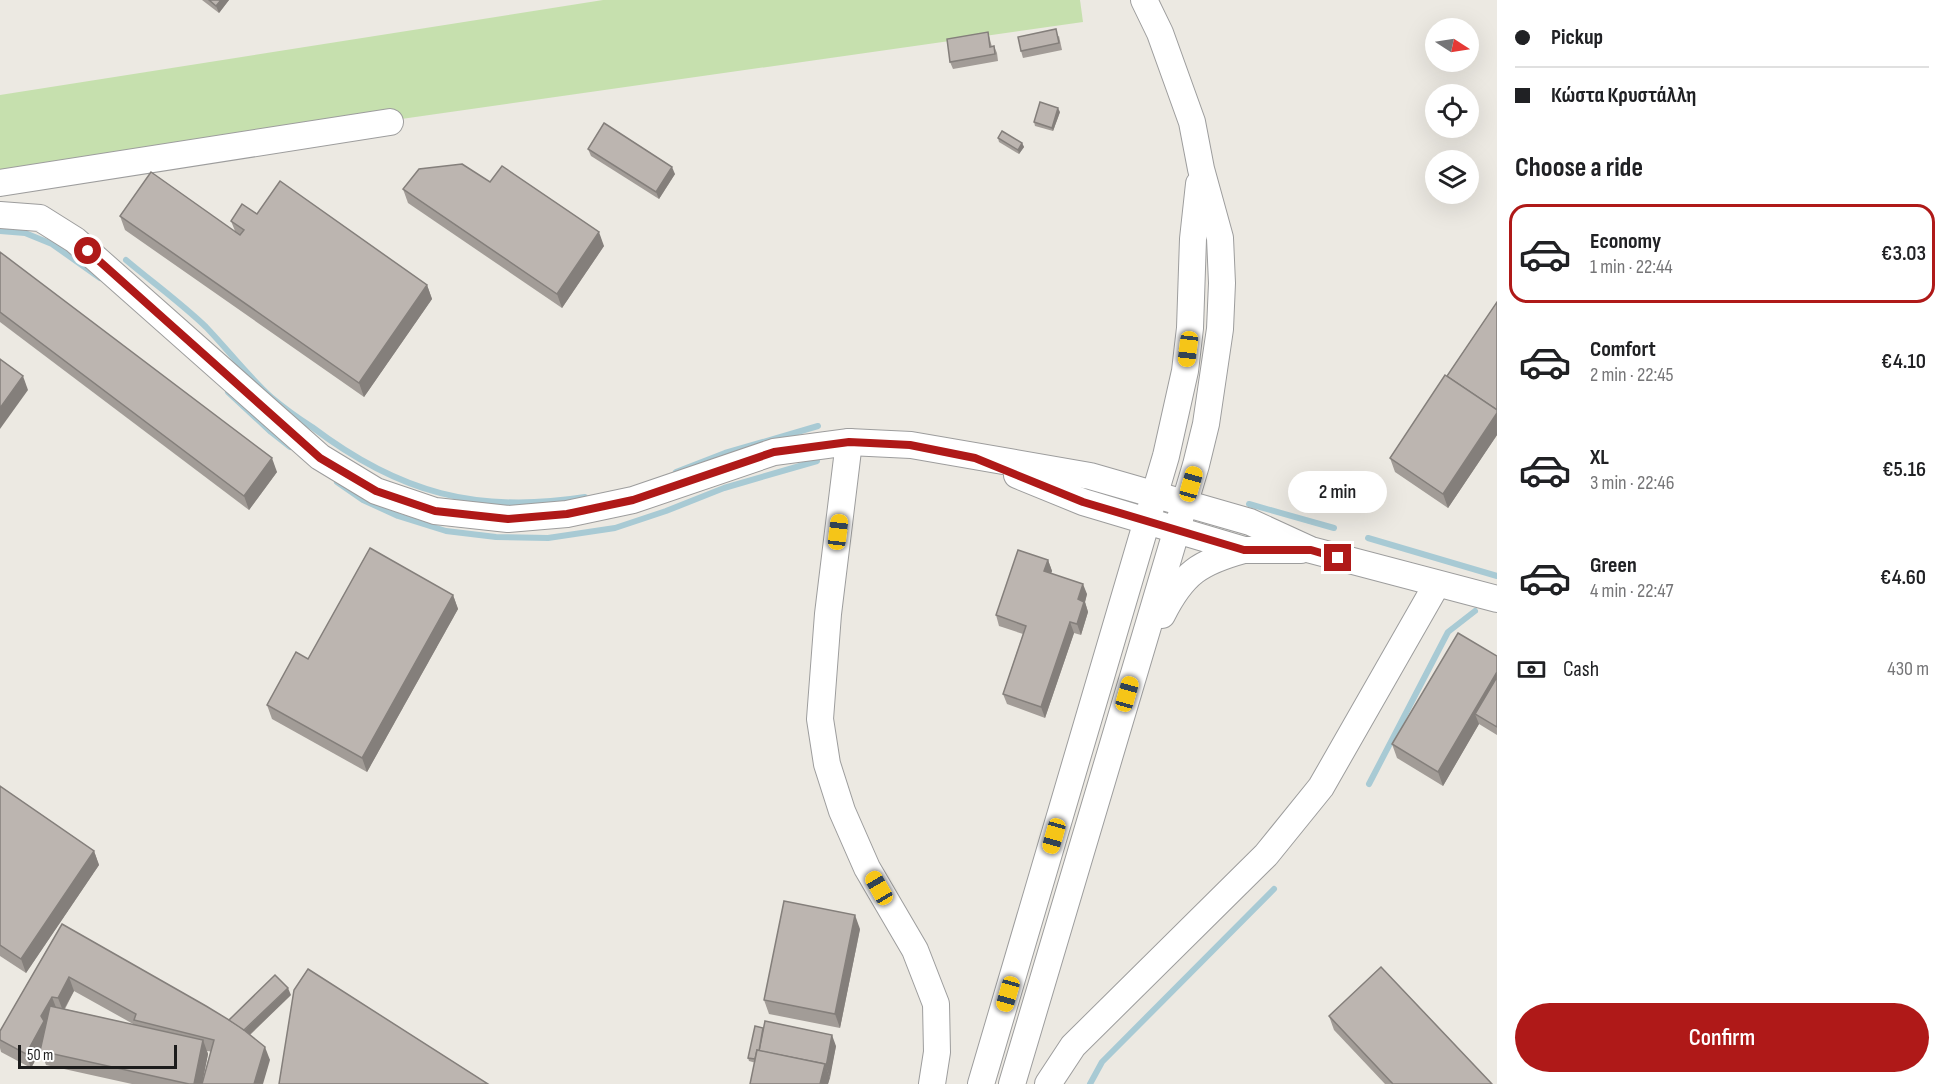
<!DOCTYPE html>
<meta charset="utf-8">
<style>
body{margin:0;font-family:"Sofia Sans Condensed",sans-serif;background:#f6f6f6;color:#202124;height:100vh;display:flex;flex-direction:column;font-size:22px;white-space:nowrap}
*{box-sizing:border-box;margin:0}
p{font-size:20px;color:#757577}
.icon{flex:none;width:33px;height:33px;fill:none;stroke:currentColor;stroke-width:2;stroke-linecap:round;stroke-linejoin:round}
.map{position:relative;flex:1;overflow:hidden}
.sheet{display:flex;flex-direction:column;background:#fff;width:450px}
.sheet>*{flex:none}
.top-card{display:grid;align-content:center;height:132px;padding:0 18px;background:#fff}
.needle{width:39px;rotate:102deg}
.fabs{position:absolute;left:1425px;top:18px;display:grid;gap:12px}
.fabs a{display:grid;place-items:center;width:54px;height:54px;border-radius:50%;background:#fff;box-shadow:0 6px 24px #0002;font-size:30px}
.scale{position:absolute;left:18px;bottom:15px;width:159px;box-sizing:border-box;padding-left:6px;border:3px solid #1c1c1c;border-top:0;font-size:16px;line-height:21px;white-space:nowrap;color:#1c1c1c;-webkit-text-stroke:4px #fff;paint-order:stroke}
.end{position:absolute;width:27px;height:27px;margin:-14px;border:8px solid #af1918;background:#fff;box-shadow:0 0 0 3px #fff}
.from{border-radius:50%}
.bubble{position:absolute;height:42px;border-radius:21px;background:#fff;box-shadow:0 6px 24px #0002;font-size:20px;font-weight:600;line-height:42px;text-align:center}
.car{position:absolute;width:18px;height:36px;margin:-18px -9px;border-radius:8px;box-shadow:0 0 4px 2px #0007;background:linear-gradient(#f5c518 24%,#345 0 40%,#f5c518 0 76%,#345 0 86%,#f5c518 0)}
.top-card b{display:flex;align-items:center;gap:21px;height:57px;font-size:22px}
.top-card b+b{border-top:2px solid #e0e0e0}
.top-card i{width:15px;height:15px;background:#202124}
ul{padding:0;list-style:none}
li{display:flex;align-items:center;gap:18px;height:99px;margin:0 12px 9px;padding:0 6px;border:3px solid transparent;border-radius:18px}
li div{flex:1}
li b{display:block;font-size:22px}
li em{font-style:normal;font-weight:600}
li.on{border-color:#af1918}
li>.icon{width:54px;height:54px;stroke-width:1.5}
h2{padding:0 18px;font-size:27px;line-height:72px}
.pay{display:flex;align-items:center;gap:15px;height:66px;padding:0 18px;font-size:22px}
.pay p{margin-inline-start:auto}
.action{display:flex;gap:12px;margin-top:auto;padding:12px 18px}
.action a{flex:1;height:69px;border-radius:36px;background:#af1918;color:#fff;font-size:24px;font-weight:600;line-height:69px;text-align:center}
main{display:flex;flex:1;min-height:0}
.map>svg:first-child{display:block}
.grass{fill:#c6e0ae}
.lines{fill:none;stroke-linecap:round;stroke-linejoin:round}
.stream{stroke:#a8cad4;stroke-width:6}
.minor-casing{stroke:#9d9d9d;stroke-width:28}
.minor{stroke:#fff;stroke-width:26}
.wall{fill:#a29c97;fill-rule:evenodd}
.shaded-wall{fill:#847f7b}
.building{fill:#bcb5b0;stroke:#847f7b;stroke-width:1.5}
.route{stroke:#af1918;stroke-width:8}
</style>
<main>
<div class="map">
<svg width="1497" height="1084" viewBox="0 0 1497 1084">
<rect width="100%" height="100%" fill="#ece9e2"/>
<polygon class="grass" points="603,0 1080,0 1083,22 0,176 0,95"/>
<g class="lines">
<g class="stream">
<polyline points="0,231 25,233 52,244 100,278"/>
<path d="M126,260c26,22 55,43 80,67 22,23 42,49 65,70 13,11 27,21 41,30 87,66 165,87 273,70"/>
<polyline points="228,392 271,432 290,447"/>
<polyline points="676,472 725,453 818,426"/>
<polyline points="337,482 363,500 398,516 446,531 496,537 548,538 615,528 666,511 724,488 817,461"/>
<polyline points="1249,504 1334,528"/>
<polyline points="1368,538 1497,576"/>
<polyline points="1369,784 1448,632 1475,611"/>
<polyline points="1090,1084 1102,1062 1274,889"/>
</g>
<defs>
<g id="minor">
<polyline points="0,183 390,122"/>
<polyline points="0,215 40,218 75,240 320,457 376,491 435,511 508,519 567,514 633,500 774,452 849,442 911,445 1090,476 1250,522 1311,550 1497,599"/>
<polyline points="849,442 828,614 820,719 827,764 842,811 867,868 915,950 936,1004 937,1052 932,1084"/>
<polyline points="1017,475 1083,502 1244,550 1301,550"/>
<path d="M1162,615c21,-42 38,-53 82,-65"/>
<polyline points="981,1084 1166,456 1185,371 1190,328 1193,239 1199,184"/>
<polyline points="1012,1084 1196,465 1206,424 1220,329 1222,283 1220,238 1201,169 1192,122 1160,33 1144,0"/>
<polyline points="1048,1084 1073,1046 1266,855 1321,787 1437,584"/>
</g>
</defs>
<use href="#minor" class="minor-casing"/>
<use href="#minor" class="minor"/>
</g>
<g class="wall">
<polygon points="202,0 229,0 219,13"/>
<polygon points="988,32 992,47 994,46 997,53 998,61 953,69 950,62"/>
<polygon points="1059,36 1062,50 1023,58 1021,51"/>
<polygon points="1060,112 1053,131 1035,126 1034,122"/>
<polygon points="998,138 1022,143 1024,147 1019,154 999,142"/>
<polygon points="588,149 675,174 659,199 591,156"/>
<polygon points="490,182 604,246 562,308 408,203 403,189"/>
<polygon points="257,214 427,285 432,299 364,397 125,230 120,216 235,231 231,221"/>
<polygon points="0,252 277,472 249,510 0,322"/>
<polygon points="1497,302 1497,435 1448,508 1395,472 1390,458 1447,376"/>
<polygon points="1048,560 1052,571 1051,573 1087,594 1085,602 1088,612 1081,635 1074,633 1045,718 1007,704 1003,694 1023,634 999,626 996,615"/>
<polygon points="453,595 458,609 367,772 272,719 267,705 308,659"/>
<polygon points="1497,656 1497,735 1479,724 1443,786 1397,758 1392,744"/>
<polygon points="0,786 94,851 99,865 26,973 0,956"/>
<path d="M62,924l167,96 62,-25 -41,40 20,25 -63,-9 1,3 -6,30h-70l-86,-19 -5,-14 -10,17 -30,-16 -1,-4v-17zM74,991l61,34 -70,-16z"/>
<polygon points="860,929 840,1028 769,1014 764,1000"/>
<polygon points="1329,1016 1492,1084 1385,1084 1334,1030"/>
<polygon points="836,1046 828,1084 749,1061 748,1058"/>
</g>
<g class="shaded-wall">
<polygon points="221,0 229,0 219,13 216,6"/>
<polygon points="1058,108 1060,112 1053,131 1052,128"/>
<polygon points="1022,143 1024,147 1019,154 1018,150"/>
<polygon points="672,167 675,174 659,199 656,192"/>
<polygon points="599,232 604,246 562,308 557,294"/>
<polygon points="427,285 432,299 364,397 359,383"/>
<polygon points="23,376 28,390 0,429 0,408"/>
<polygon points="1497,413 1497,435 1448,508 1443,494"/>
<polygon points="272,458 277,472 249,510 244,496"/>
<polygon points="1048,560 1052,571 1048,581 1044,571"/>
<polygon points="1083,584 1087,594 1085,602 1088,612 1081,635 1077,624 1078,599"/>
<polygon points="453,595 458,609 367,772 362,758"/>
<polygon points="1070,622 1074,633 1045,718 1041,707"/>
<polygon points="1497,672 1497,694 1475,714 1479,724 1443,786 1438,772"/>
<polygon points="94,851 99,865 26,973 21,959"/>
<polygon points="855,915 860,929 840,1028 835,1014"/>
<polygon points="69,977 74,991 63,1011 58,998"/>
<polygon points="288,988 291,995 244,1040 242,1033"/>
<polygon points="52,997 57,1010 49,1035 31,1068 26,1054 41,1016"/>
<polygon points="832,1035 836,1046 830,1078 826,1067"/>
<polygon points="203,1040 208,1054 202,1084 194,1084"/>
<polygon points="265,1047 270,1060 263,1084 254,1084"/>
<polygon points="825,1064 830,1078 828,1084 820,1084"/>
</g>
<g class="building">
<polygon points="209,0 221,0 216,6"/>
<polygon points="1056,29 1059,43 1021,51 1018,37"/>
<polygon points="988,32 990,47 994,46 995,54 950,62 947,39"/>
<polygon points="1040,102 1058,108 1052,128 1034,122"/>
<polygon points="604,123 672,167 656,192 588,149"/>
<polygon points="1002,131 1022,143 1018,150 998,138"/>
<polygon points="462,164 490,182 502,166 599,232 557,294 403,189 419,169"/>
<polygon points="151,172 240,235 244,230 231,221 242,204 257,214 280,181 427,285 359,383 120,216"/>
<polygon points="0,252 272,458 244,496 0,312"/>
<polygon points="1497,302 1497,410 1447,376"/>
<polygon points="0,359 23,376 0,408"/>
<polygon points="1445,375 1497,410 1497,413 1443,494 1390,458"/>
<polygon points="370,548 453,595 362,758 267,705 296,652 308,659"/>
<polygon points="1018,550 1048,560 1044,571 1083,584 1078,599 1084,602 1077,624 1070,622 1041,707 1003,694 1026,626 996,615"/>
<polygon points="1458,633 1497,656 1497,672 1438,772 1392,744"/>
<polygon points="1497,677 1497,727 1475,714"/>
<polygon points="0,786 94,851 21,959 0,945"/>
<polygon points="784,901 855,915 835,1014 764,1000"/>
<polygon points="62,924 206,1006 239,1026 265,1047 254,1084 202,1084 214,1040 134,1020 136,1014 69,977 58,998 52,997 41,1016 44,1021 26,1054 0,1040 0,1031"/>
<polygon points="1381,967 1492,1084 1393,1084 1329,1016"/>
<polygon points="308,969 488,1084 279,1084 294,990"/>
<polygon points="275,975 288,988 244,1030 229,1020"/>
<polygon points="50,1006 203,1040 194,1084 189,1084 40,1051"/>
<polygon points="765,1021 832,1035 826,1067 825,1064 759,1051"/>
<polygon points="755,1026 763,1028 759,1051 757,1050 755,1059 748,1058"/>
<polygon points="757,1050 825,1064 820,1084 750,1084"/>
</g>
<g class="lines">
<polyline class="route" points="88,251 320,458 376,491 435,511 508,519 567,514 633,500 774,452 849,442 870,443 910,445 975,458 1083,502 1244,550 1311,550 1338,558"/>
</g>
</svg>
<div class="fabs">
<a><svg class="needle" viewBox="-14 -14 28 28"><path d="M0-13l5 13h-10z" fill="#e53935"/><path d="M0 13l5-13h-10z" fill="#757577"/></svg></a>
<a><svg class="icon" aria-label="locate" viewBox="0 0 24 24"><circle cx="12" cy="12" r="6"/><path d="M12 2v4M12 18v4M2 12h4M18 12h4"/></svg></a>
<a><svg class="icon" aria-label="layers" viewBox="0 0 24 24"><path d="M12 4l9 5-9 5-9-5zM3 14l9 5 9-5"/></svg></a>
</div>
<div class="scale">50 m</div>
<i class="end from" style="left:88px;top:251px"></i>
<i class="end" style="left:1338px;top:558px"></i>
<div class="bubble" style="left:1288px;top:471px;width:99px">2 min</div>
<i class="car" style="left:1188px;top:349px;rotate:187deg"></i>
<i class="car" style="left:1191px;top:484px;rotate:16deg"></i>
<i class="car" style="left:838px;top:532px;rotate:7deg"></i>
<i class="car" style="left:1127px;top:694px;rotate:16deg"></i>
<i class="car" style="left:1054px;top:836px;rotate:196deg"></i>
<i class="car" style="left:879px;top:888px;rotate:330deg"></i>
<i class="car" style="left:1008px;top:994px;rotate:196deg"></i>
</div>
<section class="sheet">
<div class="top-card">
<b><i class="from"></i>Pickup</b>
<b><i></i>Κώστα Κρυστάλλη</b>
</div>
<h2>Choose a ride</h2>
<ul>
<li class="on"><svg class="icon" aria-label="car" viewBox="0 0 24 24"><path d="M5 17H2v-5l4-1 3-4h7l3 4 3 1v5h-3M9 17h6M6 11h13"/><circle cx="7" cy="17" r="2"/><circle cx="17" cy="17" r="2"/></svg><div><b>Economy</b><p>1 min · 22:44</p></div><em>€3.03</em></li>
<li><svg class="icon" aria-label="car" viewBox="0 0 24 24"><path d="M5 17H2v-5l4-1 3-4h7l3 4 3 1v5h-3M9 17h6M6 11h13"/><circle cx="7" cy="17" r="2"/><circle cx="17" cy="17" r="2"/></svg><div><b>Comfort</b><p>2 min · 22:45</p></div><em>€4.10</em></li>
<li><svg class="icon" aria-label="car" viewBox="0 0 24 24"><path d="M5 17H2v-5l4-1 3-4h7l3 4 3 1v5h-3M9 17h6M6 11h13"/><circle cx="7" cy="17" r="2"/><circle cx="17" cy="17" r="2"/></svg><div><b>XL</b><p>3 min · 22:46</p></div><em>€5.16</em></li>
<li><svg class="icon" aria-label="car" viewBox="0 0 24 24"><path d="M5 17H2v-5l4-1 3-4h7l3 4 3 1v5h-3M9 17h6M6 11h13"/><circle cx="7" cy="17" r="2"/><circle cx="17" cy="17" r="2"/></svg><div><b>Green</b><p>4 min · 22:47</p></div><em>€4.60</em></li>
</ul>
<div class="pay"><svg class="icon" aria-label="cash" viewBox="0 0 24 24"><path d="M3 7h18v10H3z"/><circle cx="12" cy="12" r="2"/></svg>Cash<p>430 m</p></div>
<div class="action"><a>Confirm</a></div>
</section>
</main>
